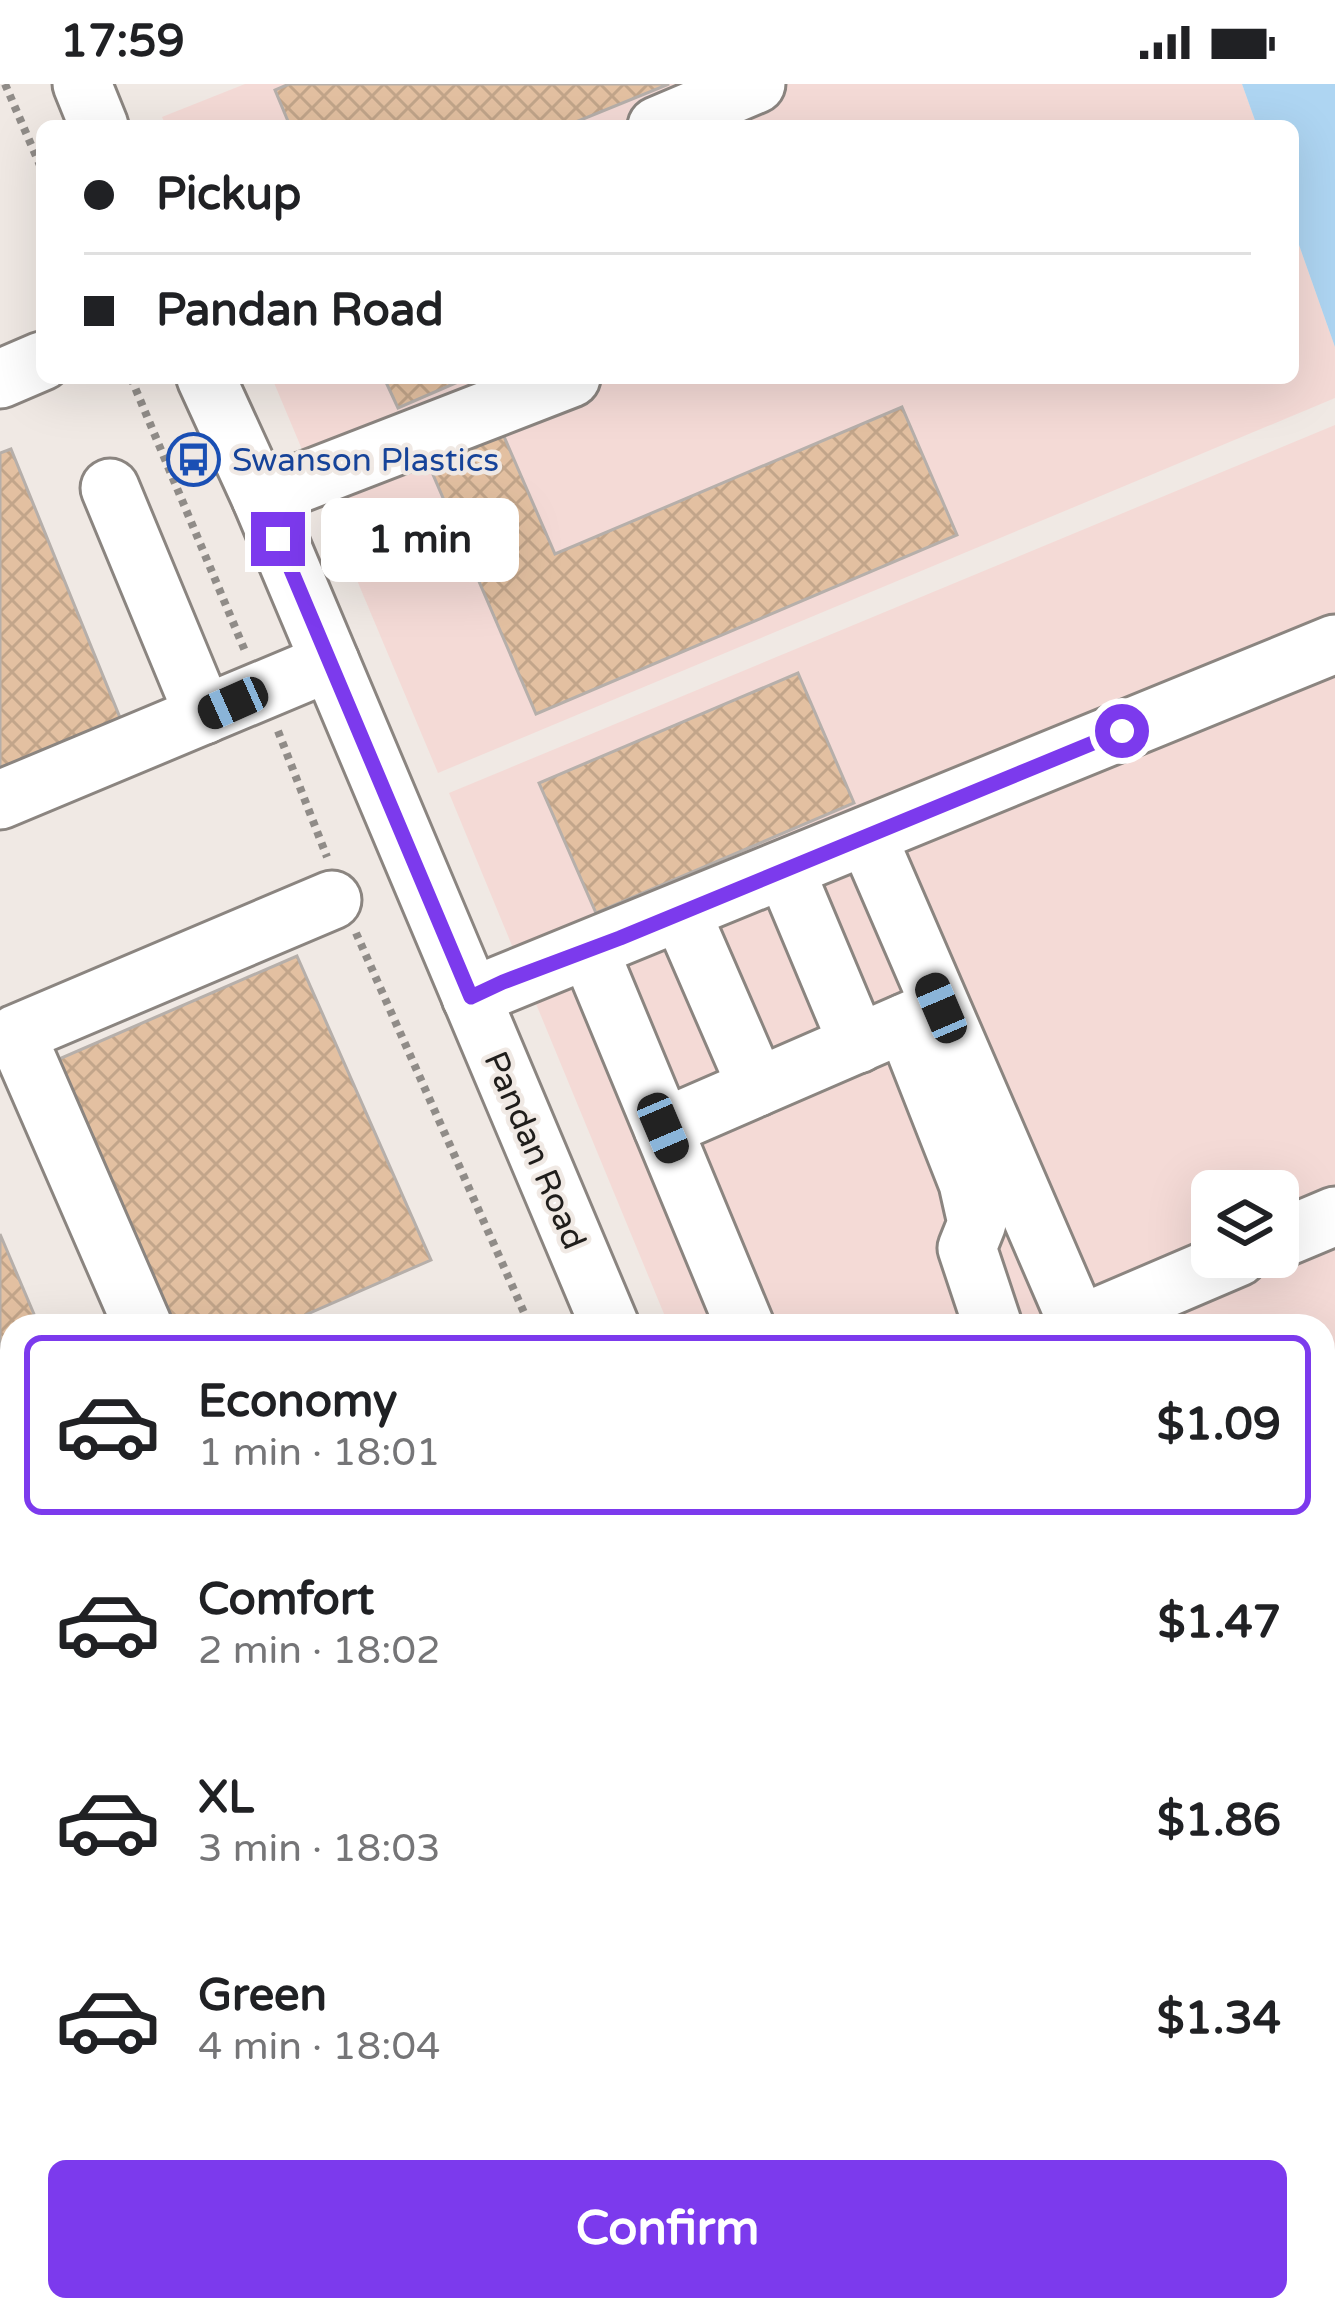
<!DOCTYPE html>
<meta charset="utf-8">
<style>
body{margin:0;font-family:"Varela Round",sans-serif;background:#f6f6f6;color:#202124;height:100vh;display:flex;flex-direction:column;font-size:45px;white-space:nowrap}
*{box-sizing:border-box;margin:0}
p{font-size:39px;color:#757577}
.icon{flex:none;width:66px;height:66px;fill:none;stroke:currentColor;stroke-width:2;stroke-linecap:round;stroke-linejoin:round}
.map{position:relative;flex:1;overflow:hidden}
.sheet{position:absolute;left:0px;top:1230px;width:1335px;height:1008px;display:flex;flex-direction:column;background:#fff;border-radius:36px 36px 0 0;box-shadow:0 12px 48px #0002}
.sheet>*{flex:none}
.guide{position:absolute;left:36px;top:36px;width:1263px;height:264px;border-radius:18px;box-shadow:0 12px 48px #0002;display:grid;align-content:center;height:264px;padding:0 48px;background:#fff}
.tools{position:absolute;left:1191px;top:1086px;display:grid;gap:24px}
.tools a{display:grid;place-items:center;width:108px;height:108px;border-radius:18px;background:#fff;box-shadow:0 12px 48px #0002;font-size:60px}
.end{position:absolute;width:54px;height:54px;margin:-27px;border:15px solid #7c3aed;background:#fff;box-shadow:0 0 0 6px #fff}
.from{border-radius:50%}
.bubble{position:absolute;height:84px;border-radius:18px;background:#fff;box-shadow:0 12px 48px #0002;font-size:39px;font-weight:700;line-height:84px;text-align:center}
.car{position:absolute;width:36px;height:72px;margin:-36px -18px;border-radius:15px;box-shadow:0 0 9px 3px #0007;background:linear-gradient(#222 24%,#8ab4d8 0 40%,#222 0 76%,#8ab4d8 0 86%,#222 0)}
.guide b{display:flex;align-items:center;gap:42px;height:114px;font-size:45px}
.guide b+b{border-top:3px solid #e0e0e0}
.guide i{width:30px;height:30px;background:#202124}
ul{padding:21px 0 0;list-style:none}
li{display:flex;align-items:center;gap:36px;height:180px;margin:0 24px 18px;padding:0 24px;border:6px solid transparent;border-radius:18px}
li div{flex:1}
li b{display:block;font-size:45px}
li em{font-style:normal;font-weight:700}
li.current{border-color:#7c3aed}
li>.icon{width:108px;height:108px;stroke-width:1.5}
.cta{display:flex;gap:24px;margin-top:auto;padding:24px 48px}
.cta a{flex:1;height:138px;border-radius:18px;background:#7c3aed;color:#fff;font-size:48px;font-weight:700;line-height:138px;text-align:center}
.status{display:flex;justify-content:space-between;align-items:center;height:84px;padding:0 60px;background:#fff;direction:ltr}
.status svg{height:33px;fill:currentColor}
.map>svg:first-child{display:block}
.industrial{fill:#f4dad6;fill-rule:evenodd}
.water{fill:#aed5f2}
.building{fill:url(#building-cross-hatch);stroke:#b6afaa;stroke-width:3}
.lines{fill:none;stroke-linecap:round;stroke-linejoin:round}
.minor-casing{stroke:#8b8580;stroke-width:63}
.path{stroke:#908c88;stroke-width:8;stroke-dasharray:6 6;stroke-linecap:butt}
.minor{stroke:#fff;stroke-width:57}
.route{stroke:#7c3aed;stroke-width:15}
.labels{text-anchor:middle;stroke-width:9;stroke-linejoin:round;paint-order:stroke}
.transit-label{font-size:33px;fill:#164399;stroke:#f0e9e4;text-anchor:start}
.street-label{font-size:33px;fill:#1f1d1b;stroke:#f0e9e4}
</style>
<div class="status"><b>17:59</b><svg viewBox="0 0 49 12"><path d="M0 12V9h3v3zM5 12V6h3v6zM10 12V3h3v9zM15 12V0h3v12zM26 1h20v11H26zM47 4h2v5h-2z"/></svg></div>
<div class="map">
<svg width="1335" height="2238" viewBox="0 0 1335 2238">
<defs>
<pattern id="building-cross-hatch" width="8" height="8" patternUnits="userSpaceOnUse" patternTransform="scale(3)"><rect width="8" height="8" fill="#e3c0a1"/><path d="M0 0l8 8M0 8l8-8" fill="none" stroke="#c2a58a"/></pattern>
</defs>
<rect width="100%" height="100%" fill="#f0e9e4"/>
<g class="industrial">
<polygon points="245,0 1242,0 1257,42 166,42 162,33"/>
<polygon points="1293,144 1335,263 1335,314 438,689 272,294 1293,294"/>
<path d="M1335,341v1184l-12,5v-288h-654l-220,-533zM1212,1107h66v66h-66z"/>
<polygon points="0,1720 12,1747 12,2226 226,2226 231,2238 0,2238"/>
<polygon points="717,2226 788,2226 793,2238 686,2238"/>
</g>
<polygon class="water" points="1242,0 1335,0 1335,263 1293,144 1293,42 1257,42"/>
<g class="building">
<polygon points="289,0 669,0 566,42 290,42 275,6"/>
<polygon points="384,294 467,294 398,324"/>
<polygon points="902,323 957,451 536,630 425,372 499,341 555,470"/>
<polygon points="11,365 125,646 0,696 0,369"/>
<polygon points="798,589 854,719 596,829 539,699"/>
<polygon points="297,872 431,1176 280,1242 168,1242 52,978"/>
<polygon points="0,1150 39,1242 12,1242 12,1350 0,1355"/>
<polygon points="1335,1593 1335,1857 1323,1862 1323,1598"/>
<polygon points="1323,1949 1335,1974 1335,2019 1323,2024"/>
<polygon points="1335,2136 1335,2238 1129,2238 1124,2226 1323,2226 1323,2140"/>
<polygon points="380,2226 572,2226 542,2238 385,2238"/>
</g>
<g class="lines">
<defs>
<g id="minor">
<polyline points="82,0 99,42"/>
<polyline points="657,42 756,0"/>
<polyline points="206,294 261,414 610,1242"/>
<polyline points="0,295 42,277"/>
<polyline points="110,404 204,631"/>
<polyline points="261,414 571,294"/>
<polyline points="0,716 330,578"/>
<polyline points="867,752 1079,1242"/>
<polyline points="785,786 858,960"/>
<polyline points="681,828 757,1003"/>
<polyline points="589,866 745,1242"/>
<polyline points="471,913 1335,560"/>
<polyline points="905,939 968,1099 977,1139 967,1164 993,1242"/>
<polyline points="663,1044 937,925"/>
<polyline points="1278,1156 1335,1132"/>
<polyline points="1079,1241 1238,1173"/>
<polyline points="143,1242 16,950 332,816"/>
<polyline points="1323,1399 1335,1394"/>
<polyline points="0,1570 12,1565"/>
<polyline points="0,1877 12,1905"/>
<polyline points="1323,2060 1335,2055"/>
<polyline points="182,2226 187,2238"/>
<polyline points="1012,2226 1017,2238"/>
<polyline points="904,2238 930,2226"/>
</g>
</defs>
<use href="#minor" class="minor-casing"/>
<g class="path">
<polyline points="5,0 42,86"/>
<polyline points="131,294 245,567"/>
<polyline points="278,647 327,773"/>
<polyline points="356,849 530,1242"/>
<polyline points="0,1508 12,1502"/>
<polyline points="0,1634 12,1629"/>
<polyline points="820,2226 825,2238"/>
</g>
<use href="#minor" class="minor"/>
</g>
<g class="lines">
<polyline class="route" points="278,455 471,913 503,898 620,854 1122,647"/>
</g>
<defs>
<symbol id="bus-ring" viewBox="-11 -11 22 22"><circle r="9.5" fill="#f0e9e4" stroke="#1a4fb4" stroke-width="1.5"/><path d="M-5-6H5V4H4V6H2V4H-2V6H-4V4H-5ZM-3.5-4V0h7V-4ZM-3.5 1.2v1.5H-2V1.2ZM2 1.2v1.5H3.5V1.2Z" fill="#1a4fb4"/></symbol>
</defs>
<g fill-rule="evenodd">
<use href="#bus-ring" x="164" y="346" width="59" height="59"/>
</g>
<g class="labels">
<g class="transit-label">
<text x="232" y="387">Swanson Plastics</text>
</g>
<g class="street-label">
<text transform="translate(536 1066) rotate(67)" y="12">Pandan Road</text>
</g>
</g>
</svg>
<div class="tools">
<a><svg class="icon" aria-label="layers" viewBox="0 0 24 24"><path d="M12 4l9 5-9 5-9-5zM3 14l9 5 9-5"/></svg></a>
</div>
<i class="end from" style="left:1122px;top:647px"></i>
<i class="end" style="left:278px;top:455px"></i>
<div class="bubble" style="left:321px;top:414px;width:198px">1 min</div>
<i class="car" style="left:233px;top:619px;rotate:246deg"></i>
<i class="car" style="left:941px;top:924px;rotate:337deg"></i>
<i class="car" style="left:663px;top:1044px;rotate:157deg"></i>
<div class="guide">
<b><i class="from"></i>Pickup</b>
<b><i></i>Pandan Road</b>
</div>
<section class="sheet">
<ul>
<li class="current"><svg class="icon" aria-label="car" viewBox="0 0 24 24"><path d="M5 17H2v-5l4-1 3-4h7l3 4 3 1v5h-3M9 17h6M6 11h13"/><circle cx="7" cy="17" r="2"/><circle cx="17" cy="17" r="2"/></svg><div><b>Economy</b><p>1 min · 18:01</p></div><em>$1.09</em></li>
<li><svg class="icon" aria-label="car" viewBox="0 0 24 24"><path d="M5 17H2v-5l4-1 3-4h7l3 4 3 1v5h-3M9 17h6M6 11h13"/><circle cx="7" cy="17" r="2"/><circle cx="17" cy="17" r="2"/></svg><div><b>Comfort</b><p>2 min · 18:02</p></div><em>$1.47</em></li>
<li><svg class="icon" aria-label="car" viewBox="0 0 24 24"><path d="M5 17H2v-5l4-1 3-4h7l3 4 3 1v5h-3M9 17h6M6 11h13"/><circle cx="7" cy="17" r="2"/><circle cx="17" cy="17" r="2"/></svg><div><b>XL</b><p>3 min · 18:03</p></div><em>$1.86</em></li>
<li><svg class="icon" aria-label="car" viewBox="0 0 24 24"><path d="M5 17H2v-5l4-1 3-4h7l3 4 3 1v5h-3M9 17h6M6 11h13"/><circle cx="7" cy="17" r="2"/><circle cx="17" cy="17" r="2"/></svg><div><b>Green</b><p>4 min · 18:04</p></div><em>$1.34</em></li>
</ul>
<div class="cta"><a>Confirm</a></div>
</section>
</div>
